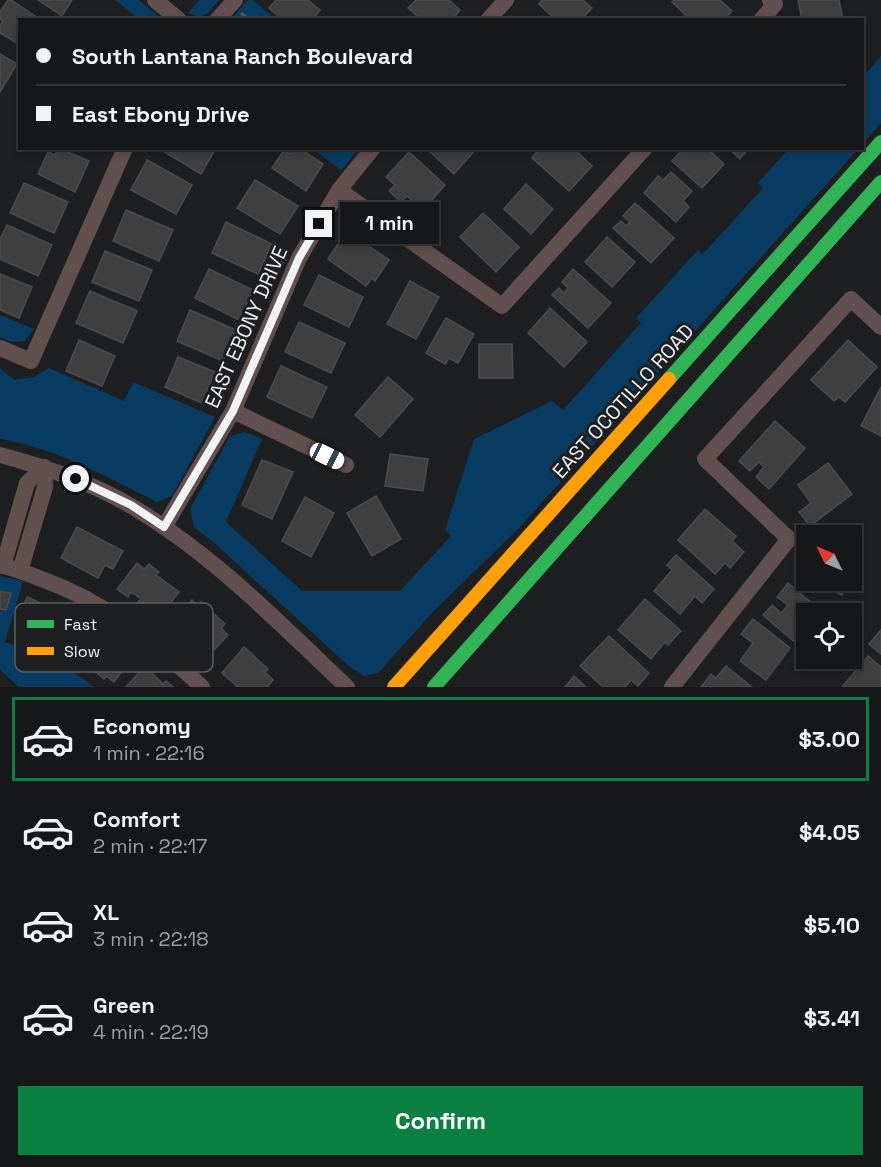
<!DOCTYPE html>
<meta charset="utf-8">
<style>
body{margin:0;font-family:"Space Grotesk",sans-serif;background:#1f2021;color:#f1f3f6;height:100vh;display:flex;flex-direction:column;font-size:22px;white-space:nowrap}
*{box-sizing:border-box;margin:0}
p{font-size:20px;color:#9e9fa2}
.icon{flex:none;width:33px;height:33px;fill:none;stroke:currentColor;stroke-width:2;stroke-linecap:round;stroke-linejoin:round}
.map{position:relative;height:687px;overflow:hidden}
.drawer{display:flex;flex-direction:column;background:#161718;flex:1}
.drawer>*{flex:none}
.top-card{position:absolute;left:18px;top:18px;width:846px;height:132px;border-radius:0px;box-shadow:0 3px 9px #0003,0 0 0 2px #353637;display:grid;align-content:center;height:132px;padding:0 18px;background:#161718}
.needle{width:39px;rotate:313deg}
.fabs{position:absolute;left:796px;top:525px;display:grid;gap:12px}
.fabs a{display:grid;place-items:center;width:66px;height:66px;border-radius:0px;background:#161718;box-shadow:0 3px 9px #0003,0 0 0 2px #353637;font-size:30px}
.end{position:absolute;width:27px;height:27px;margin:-14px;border:8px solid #f1f3f4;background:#111;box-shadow:0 0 0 3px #111}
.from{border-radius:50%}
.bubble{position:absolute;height:42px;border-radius:0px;background:#161718;box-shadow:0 3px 9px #0003,0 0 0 2px #353637;font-size:20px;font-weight:600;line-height:42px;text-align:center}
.car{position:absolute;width:18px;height:36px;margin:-18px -9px;border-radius:8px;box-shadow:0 0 4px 2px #0007;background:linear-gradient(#fff 24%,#345 0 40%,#fff 0 76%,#345 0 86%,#fff 0)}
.top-card b{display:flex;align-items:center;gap:21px;height:57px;font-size:22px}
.top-card b+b{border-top:2px solid #353637}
.top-card i{width:15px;height:15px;background:#f1f3f6}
ul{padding:10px 0 0;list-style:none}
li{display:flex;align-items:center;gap:18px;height:84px;margin:0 12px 9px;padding:0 6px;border:3px solid transparent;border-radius:0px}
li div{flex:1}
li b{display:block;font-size:22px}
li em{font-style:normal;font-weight:600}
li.selected{border-color:#0b8043}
li>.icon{width:54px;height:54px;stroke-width:1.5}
.primary-button{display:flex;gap:12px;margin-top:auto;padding:12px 18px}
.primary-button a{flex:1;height:69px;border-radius:0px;background:#0b8043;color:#fff;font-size:24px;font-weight:600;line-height:69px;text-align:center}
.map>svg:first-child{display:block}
.green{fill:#083c62}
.building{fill:#3f3f40;stroke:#4c4c4e;stroke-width:1.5}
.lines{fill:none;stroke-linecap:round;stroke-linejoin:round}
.path{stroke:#5d5555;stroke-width:3;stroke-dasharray:6 3;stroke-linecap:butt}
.street{stroke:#624f50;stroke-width:16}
.fast{stroke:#30b455;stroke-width:14}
.slow{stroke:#ff9f0a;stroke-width:14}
.route{stroke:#f1f3f4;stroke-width:8}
.labels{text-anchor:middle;stroke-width:6;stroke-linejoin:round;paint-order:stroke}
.street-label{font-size:20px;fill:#f1f3f4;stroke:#1d1f21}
.key{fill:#1d1f21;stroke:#5d5f60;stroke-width:1.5}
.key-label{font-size:16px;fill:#f1f3f4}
</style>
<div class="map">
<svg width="881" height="687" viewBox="0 0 881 687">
<rect width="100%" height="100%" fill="#1e1f20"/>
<g class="green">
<polygon points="115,0 139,0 162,19 139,19"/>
<polygon points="199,0 219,0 208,13 200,17 188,13"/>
<polygon points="248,0 253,0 275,19 231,19"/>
<polygon points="881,56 881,123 863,144 863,77"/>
<polygon points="789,148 858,149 520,527 433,612 378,673 364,676 351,668 211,540 194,527 190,509 230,436 245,432 262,439 226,522 302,591 400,591 451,536 445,530 474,439 552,401 563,410 641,323 636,318 698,250 702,255 763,188 758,183"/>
<polygon points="313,149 359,149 341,170"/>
<polygon points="0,315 34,329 25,341 12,342 0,337"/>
<path d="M0,368l14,12 20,-3 15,-9 75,33 9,-19 82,35 -43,79 -15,6c-50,-25 -101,-54 -157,-63z"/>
<path d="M0,576l23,5 -18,61c31,11 63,24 89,45h-75l-19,-17z"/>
</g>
<g class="building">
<polygon points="8,0 11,0 41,20 20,20 20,45 0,33 0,26 3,21 0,19 0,12"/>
<polygon points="38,0 72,0 62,16"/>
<polygon points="276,0 308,0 320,10 312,20 282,20 269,8"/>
<polygon points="416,0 449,0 460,10 452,20 422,20 408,8"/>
<polygon points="542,0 583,0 592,8 581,20 556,20 539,4"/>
<polygon points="674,0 720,0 732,11 724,20 691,20 672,2"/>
<polygon points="798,0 839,0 843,20 802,20"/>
<polygon points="0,54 17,64 0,92"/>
<polygon points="58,148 89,161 75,192 38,174 48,152 55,155"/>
<polygon points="158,148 216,148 201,174"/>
<polygon points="294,148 299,148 323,164 306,191 272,168 284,150 290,154"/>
<polygon points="426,148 477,148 454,174"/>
<polygon points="540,148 573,148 592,166 569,191 532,158"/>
<polygon points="684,148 707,148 724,164 702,188 672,161"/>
<polygon points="728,148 749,148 740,159"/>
<polygon points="409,152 445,185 423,210 407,196 401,202 389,191 395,185 386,177"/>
<polygon points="147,160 192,185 176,214 131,190"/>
<polygon points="671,172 692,191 683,201 689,207 676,222 644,193 658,176 663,180"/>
<polygon points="255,180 298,206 280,234 237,208"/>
<polygon points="24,183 68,202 54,233 10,213"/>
<polygon points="526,184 553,209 531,234 504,209"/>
<polygon points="635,203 674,238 651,263 613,228 621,221 626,226 630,222 623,216"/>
<polygon points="126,210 173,230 159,261 113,241"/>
<polygon points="483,213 519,247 496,272 460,237"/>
<polygon points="226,222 272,244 258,274 212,253"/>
<polygon points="7,225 52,245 38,276 0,259 0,239"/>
<polygon points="347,231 389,260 375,281 372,278 366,286 328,259"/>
<polygon points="607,237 635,262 612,287 585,262"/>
<polygon points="105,251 152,270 139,301 92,282"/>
<polygon points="209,269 253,290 239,320 195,298"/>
<polygon points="573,269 611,303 588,328 552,295 559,288 564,293 568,288 562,282"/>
<polygon points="0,274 32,287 19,318 0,310"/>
<polygon points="319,275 363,297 349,327 304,305"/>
<polygon points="410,281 439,297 416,339 387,324"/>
<polygon points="90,291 137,311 123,343 76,323"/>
<polygon points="550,308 587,342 564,367 528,333"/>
<polygon points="190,310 236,330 223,361 177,341"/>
<polygon points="446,318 474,334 458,363 449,358 445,364 426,353"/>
<polygon points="299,322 345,343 331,373 285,352"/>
<polygon points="79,340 115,356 102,386 66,371"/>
<polygon points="848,340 877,367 845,402 839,397 834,401 811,380"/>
<polygon points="479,344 512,344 513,378 479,378"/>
<polygon points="178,357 215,372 202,403 165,387"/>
<polygon points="281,366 327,387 312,418 267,397"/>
<polygon points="388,377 413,399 380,437 355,415"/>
<polygon points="881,387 881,436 861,426"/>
<polygon points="775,421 805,448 769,489 756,477 764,467 759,462 750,471 739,461"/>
<polygon points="390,454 428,459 423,491 385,486"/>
<polygon points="262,460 293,472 272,519 242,505"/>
<polygon points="828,463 852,494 810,526 799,512 811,503 798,485"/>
<polygon points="376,496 401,539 372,556 347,513"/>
<polygon points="305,497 334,513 311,557 282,541"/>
<polygon points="705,509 736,536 732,541 744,552 730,568 725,563 715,574 678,540"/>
<polygon points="77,527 123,551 113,569 105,565 98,578 61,558"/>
<polygon points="676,555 714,589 702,603 695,596 680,614 654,591 672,570 667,565"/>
<polygon points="852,555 863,560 850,589 846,587 842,595 812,581 852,580"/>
<polygon points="137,563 144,569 149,564 159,572 156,575 179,592 167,607 162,603 154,614 138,602 141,599 131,592 128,597 117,589"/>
<polygon points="788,583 825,614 807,614 807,644 803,649 763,615 772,605 781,613 788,605 777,597"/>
<polygon points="0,591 11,593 6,610 0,609"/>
<polygon points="27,597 67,615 62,626 69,629 61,647 36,636 34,641 22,636 25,631 15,626"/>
<polygon points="645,599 681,631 668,645 665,642 651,659 618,630"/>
<polygon points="192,600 198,606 201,602 225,624 221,628 228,635 214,650 207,644 199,652 176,629 185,621 178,614"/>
<polygon points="753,619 790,648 766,680 740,661 753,643 741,634"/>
<polygon points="881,630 881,654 869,644"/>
<polygon points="99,631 125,651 120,657 128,663 114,682 106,676 104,679 72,653 84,638 90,642"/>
<polygon points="609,636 649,673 638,686 631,680 625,687 603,687 580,666"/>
<polygon points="244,647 268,669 265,672 273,680 267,687 238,687 222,673"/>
<polygon points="868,656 881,667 881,687 842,687"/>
<polygon points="145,666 163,684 166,681 173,687 126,687"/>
<polygon points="726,666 752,687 701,687 711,674 716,678"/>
<polygon points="574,676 586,687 565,687"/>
</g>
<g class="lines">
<polyline class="path" points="241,13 249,20"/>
<g class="street">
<polyline points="155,0 179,20"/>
<polyline points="217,20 235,0"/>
<polyline points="488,20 506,0"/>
<polyline points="761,20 775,4 770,0"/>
<polyline points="339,190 502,306 645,148"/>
<polyline points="0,348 31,361 125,148"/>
<polyline points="233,411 346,465"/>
<path d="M0,455c45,12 91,27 131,51 82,48 148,117 216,181"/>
<polyline points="164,527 233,411 299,258 339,190 373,148"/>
<path d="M0,565c13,3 26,8 39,13 67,24 112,61 163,109"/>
<polyline points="3,566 27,483 44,467"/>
<polyline points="20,571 45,487 44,467"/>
<polyline points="672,687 789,539 705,459 851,299 881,327"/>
</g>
<g class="fast">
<polyline points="669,379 881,142"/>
<polyline points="434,687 881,182"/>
</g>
<polyline class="slow" points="394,687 669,379"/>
</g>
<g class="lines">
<polyline class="route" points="76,479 131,505 164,527 233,411 299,258 319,224"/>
</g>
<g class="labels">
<g class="street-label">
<text transform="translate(246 327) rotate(-66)" y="7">EAST EBONY DRIVE</text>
<text transform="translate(623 401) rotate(-48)" y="7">EAST OCOTILLO ROAD</text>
</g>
</g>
<rect x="15" y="603" width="198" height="69" rx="9" class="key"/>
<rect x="27" y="620" width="27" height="8" fill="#30b455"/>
<rect x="27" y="647" width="27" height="8" fill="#ff9f0a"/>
<g class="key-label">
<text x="64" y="630">Fast</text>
<text x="64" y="657">Slow</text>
</g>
</svg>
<div class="fabs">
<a><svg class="needle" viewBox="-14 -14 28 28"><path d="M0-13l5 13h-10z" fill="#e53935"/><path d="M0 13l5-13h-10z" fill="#9e9fa2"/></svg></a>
<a><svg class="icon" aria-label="locate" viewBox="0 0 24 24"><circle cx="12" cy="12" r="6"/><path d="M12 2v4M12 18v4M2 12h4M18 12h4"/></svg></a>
</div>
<i class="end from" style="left:76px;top:479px"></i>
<i class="end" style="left:319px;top:224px"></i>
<div class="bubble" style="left:340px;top:202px;width:99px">1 min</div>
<i class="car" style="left:327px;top:456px;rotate:116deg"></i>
<div class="top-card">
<b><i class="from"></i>South Lantana Ranch Boulevard</b>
<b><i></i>East Ebony Drive</b>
</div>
</div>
<section class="drawer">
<ul>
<li class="selected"><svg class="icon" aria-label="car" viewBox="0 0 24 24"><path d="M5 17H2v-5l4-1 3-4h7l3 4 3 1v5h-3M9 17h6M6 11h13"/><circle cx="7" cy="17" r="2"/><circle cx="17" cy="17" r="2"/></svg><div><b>Economy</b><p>1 min · 22:16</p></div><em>$3.00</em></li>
<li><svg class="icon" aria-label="car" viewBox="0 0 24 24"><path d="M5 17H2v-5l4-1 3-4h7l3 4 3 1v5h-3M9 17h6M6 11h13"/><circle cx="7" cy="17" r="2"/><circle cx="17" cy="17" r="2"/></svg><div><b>Comfort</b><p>2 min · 22:17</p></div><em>$4.05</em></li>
<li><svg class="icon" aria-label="car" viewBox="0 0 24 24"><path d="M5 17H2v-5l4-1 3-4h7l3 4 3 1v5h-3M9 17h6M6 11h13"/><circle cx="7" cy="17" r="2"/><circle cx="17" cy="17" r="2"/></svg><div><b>XL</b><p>3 min · 22:18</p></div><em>$5.10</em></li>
<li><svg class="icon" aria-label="car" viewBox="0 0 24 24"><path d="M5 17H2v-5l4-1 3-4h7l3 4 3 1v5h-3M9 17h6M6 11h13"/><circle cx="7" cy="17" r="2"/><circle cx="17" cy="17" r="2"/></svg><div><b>Green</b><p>4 min · 22:19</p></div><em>$3.41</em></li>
</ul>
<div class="primary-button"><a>Confirm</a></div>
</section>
